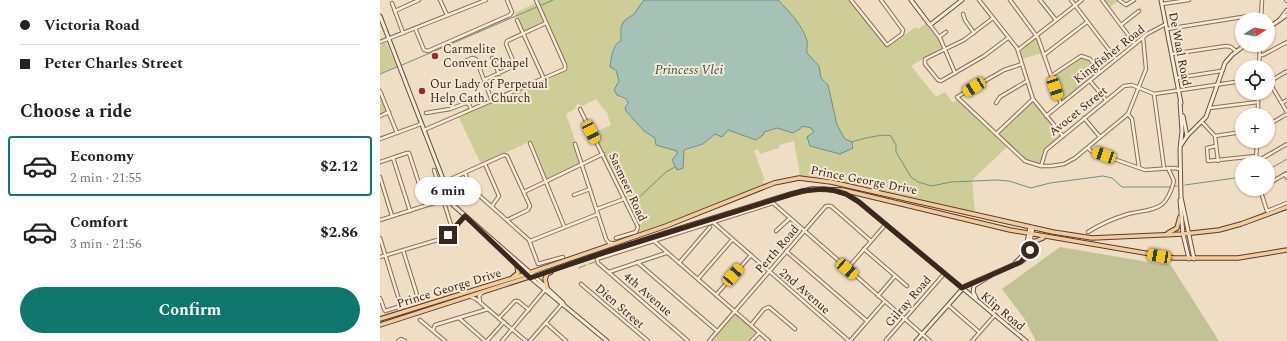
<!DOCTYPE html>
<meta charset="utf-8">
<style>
body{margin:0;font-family:Spectral,serif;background:#f2f2f2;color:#222;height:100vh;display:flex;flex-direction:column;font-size:15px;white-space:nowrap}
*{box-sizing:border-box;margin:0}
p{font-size:13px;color:#767676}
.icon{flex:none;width:22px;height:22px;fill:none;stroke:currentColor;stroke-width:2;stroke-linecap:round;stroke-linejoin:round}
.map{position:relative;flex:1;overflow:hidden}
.details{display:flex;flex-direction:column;background:#fff;width:380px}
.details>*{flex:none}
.top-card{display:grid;align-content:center;height:88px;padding:0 20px;background:#fff}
.needle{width:26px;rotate:79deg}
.fabs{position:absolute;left:855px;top:12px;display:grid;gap:8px}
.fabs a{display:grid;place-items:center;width:40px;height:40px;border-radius:50%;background:#fff;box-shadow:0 1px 3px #0004;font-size:20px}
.end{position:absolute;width:18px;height:18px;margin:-9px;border:5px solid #3a281e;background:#fff;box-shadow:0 0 0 2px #fff}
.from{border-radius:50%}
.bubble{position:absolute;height:28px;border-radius:14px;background:#fff;box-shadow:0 1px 3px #0004;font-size:13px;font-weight:700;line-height:28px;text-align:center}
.car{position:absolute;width:12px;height:24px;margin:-12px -6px;border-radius:5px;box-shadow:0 0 3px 1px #0007;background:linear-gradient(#f5c518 24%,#345 0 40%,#f5c518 0 76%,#345 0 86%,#f5c518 0)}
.top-card b{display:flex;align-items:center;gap:14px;height:38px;font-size:15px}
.top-card b+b{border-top:1px solid #e0e0e0}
.top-card i{width:10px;height:10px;background:#222}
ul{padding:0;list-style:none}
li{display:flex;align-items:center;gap:12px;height:60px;margin:0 8px 6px;padding:0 12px;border:2px solid transparent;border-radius:4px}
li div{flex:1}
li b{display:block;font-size:15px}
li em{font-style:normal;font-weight:700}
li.current{border-color:#0f766e}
li>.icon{width:36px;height:36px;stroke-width:1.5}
h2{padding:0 20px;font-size:18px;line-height:48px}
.cta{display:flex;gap:8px;margin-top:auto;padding:8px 20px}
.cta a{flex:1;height:46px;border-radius:24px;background:#0f766e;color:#fff;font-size:16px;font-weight:700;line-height:46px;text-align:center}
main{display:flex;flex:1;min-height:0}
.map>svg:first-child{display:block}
.green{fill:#cecd98}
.cemetery{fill:#c2c297}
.water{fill:#a6c2b6;stroke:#6c9183}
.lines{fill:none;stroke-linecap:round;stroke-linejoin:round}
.stream{stroke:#6c9183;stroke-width:1}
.street-casing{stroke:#8a6d5a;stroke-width:4.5}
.secondary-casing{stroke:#6c4f3d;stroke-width:5}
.primary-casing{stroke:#583c2e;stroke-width:5.5}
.street{stroke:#f9ebd8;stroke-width:2.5}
.secondary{stroke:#f9ebd8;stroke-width:3}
.primary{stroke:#f3cc9c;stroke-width:3.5}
.route{stroke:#3a281e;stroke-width:5}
.poi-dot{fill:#9a2938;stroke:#f6e8d4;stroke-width:1.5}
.labels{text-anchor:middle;stroke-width:4;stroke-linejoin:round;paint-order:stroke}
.poi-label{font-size:12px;fill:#3a281e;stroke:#f6e8d4;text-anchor:start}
.street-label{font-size:12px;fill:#3a281e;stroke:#f6e8d4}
.water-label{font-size:13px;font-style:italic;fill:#2d5a51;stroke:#f6e8d4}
</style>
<main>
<section class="details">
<div class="top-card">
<b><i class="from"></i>Victoria Road</b>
<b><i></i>Peter Charles Street</b>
</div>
<h2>Choose a ride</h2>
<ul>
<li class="current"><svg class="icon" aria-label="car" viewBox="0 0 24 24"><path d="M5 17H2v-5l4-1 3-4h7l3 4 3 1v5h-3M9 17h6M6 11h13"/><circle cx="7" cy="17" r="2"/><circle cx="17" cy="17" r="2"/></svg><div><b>Economy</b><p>2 min · 21:55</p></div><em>$2.12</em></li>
<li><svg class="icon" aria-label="car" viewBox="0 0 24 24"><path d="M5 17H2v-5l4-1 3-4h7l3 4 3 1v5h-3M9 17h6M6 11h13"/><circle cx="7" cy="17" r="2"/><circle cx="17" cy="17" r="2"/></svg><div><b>Comfort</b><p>3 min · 21:56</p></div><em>$2.86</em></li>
</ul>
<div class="cta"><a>Confirm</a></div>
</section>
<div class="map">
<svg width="907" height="341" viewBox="0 0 907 341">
<rect width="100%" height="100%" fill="#efddc4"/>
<g class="green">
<path d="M157,0h107c-3,5 -5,10 -9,14 -9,9 -17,10 -14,26l-7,6 -4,20 8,7 1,11 -3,3 3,10 8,4 -2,7 1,3 18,20 11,7 1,6 21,7v3l-5,6 5,10 6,-4 1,-15 19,-7 12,-10h10l3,-4 28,10 7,-5v-3c5,-1 12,-4 16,-4 10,1 16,10 23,-2l9,2 3,4 -7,5 8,10 25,7 11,-5 3,-3 -2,-4 -7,-3 -8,-14 -10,-42 -6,-5 -2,-12 -12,-13v-10l-8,-19 -21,-24h71l38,47 29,-20 2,2 9,-6v4c7,3 14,12 15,21l-31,18 25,31 9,-5 7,10 6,-2 49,47 -35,33 3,32 -152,-35 -23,-1 -6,-35 -15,4v3l-19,6 -2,-5 -4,2 11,29 -3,1 2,3 -81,34 -44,15 -1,-3 4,-2 -4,-4 -45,-91 18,-8 -4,-12 -11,-14 -15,8 -2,-3 -3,1 -1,4 -9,5 10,29h-2l5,21 -30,15 -4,-2 -14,-36 -50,23 -23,-48 108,-46 1,-5z"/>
<polygon points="723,0 738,0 738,1 729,8"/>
<polygon points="156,3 164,22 144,32 135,13"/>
<polygon points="655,38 658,40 662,53 642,59 640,49"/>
<polygon points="6,42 17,67 0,73 0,45"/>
<polygon points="697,57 707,57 720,72 681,104 671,76"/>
<polygon points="0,93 7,112 0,115"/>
<polygon points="651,102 654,103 680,136 663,151 660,162 657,164 640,156 618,134"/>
<polygon points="355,314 375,331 375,335 370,341 331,341"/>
</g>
<polygon class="cemetery" points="680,247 780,264 790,264 839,341 656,341 644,318 622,289"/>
<path class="water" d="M264,0h134c11,12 25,25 29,41 1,4 -1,8 0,12l12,13 2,12 7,7 9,40 8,14 7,3 1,6 -13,6 -30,-8 -3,-9 7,-5 -3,-4 -9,-2 -2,3 -7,4 -16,-5 -13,4 -1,3 -7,5 -28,-10 -6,7 -7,-3 -12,10 -19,6 -1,18 -6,2 -5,-10 5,-6v-3l-21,-6 -1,-7 -11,-7 -18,-20 -1,-3 3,-5 -2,-4 -9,-4 -3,-5 5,-9 -3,-11 -6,-3c1,-8 3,-24 11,-26v-14l3,-6 10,-7z"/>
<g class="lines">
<g class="stream">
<polyline points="22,65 173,0"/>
<polyline points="0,74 17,67"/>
<path d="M472,142c8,-3 33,-9 39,-6l5,9v7l15,25 7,5 14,4 19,-4 45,-2 13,1 22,7 19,-5 53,-7 9,2 10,9h48"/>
<polyline points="888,170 907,159"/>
<polyline points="805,185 862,177"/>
<polyline points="794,186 797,186"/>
<polyline points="251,205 286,172 295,167"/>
<polyline points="209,264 215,262"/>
<polyline points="199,268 206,265"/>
</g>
<defs>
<g id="street">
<polyline points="60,0 67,15"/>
<polyline points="471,0 507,45 522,34 523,30 501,0"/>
<polyline points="599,0 637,48 653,99 683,136"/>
<polyline points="630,0 658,38 681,104"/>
<polyline points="660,0 676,20"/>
<polyline points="691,0 736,59"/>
<polyline points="722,0 755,44"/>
<polyline points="739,0 746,5 754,0"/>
<polyline points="906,0 907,1"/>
<polyline points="12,3 23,33"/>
<polyline points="782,4 809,0"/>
<polyline points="15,11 39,0"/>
<polyline points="583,14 585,20 594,33"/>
<polyline points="613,18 584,40 545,59 545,64 558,80 561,81 604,56 628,38"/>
<polyline points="881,19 882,0"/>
<polyline points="900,19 907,10"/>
<polyline points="137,20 164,79"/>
<polyline points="550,25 560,38 575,73"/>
<polyline points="741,25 759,11"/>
<polyline points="35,28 44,50 48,51 130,15 132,12 127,0"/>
<polyline points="787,29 881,14"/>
<polyline points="559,37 566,32"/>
<polyline points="0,42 106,0"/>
<polyline points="638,50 702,0"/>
<polyline points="792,54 846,46 851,47 856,51"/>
<polyline points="664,55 707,22"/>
<polyline points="880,55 883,55 907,42"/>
<polyline points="112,58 119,74"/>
<polyline points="83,62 92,58 96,59 112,101"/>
<polyline points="642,64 624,70 577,97 645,161 661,166 671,166 684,164 695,158 748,114 766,69 763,37"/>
<polyline points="879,67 880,45"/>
<polyline points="671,76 701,56 710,59 720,72"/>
<polyline points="796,78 841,71"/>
<polyline points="104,80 134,66 134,63 126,44 127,41 166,23"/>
<polyline points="888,80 907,112"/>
<polyline points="710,81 726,100"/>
<polyline points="889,82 907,71"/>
<polyline points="0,91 17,133"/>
<polyline points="774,94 784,168"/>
<polyline points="86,97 87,103"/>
<polyline points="616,103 620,97 647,81"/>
<polyline points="902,103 907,100"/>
<polyline points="830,108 878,102"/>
<polyline points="200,109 258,227 256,232 236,238"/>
<polyline points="46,113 70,109 86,103 89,104 91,109"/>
<polyline points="748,114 752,119 759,167"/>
<polyline points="878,115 878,93"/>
<polyline points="0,116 9,112"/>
<polyline points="666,116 755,44 767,34 786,24"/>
<polyline points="704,118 720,137"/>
<polyline points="822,122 835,136 838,161"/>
<polyline points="888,125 907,114"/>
<polyline points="44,130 185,69 185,65 156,0"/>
<polyline points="616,134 653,99"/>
<polyline points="835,136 862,132"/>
<polyline points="0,139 41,124"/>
<polyline points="150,143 184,226"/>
<polyline points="195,144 226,239 229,243 233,243"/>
<polyline points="836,146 827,148 828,161 876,156"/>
<polyline points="708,148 711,151 765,170 793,168 800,169"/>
<polyline points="13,158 30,211"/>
<polyline points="0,162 27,153 29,153 46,205"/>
<polyline points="876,162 907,144"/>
<polyline points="876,162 877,141"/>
<polyline points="105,164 119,196 112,206"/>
<polyline points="661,166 666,150 744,86 752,85 774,94 862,81"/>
<polyline points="54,170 71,225 74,228"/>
<polyline points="85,173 92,189 149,240 158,264 183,257"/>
<polyline points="905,174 907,178"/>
<polyline points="0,177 12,216"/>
<polyline points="64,182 124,155 127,156 150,206 148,210 127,220"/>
<polyline points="888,184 907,173"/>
<polyline points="880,189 887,211 907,203"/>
<polyline points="144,192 223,154"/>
<polyline points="194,195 210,189"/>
<polyline points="217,209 244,199"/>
<polyline points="0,220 63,200"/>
<polyline points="333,222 469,341"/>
<polyline points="396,231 409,219"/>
<path d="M708,232c11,-7 27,-14 40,-18 27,-6 38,-2 46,-33l-6,-13"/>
<polyline points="0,238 21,306 5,311 0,298"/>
<polyline points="150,241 218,214"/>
<polyline points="274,241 389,341"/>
<polyline points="484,249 527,286"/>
<polyline points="23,250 38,298"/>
<polyline points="406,251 487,321"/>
<polyline points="0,257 64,238 85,216"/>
<polyline points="257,262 337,331"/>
<polyline points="299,263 330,227"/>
<polyline points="467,269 506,224"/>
<polyline points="229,272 286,253"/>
<polyline points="318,279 352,240"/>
<polyline points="201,284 268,341"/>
<polyline points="336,295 371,255"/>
<polyline points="498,296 515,276"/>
<polyline points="91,297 96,299 146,341"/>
<polyline points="100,301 99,296 103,292"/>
<polyline points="568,305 599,332"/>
<polyline points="79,318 105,341"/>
<polyline points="119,318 135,301 138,301 149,310"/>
<polyline points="40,320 65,341"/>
<polyline points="166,323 186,341"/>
<polyline points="371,325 384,309 389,307 415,329"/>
<polyline points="53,330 55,325 108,309"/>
<polyline points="506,340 564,274"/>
<polyline points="18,341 21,339 25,341"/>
<polyline points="107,341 124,322"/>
<polyline points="122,341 165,290"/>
<polyline points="150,341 182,304"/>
<polyline points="308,341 218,263 217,259 393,203 550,341"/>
<polyline points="329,341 446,206 451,206 491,241"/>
<polyline points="371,341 379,333"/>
<polyline points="470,341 504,302"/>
<polyline points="592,341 615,315"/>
</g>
<g id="secondary">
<polyline points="531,0 550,25 582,0"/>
<polyline points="781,0 801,103"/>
<polyline points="0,16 73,205 154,276 183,303"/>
<polyline points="888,28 907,15"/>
<polyline points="800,102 802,131 800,149 801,197 814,259"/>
<polyline points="803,116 807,136"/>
<polyline points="801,145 807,136 826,117 845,63 852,55 865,45"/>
<polyline points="456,191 467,194 479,202 646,341"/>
<polyline points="800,200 803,234 809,259"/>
<polyline points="119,247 146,274 227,341"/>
<polyline points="635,263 645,253 650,227"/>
<polyline points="596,298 593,292 594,286 610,276"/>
<polyline points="536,341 585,286 644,260 647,255 653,228"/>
</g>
<g id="primary">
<polyline points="788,233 797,228 800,217"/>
<polyline points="647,255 653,242 663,238"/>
<polyline points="133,277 138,273 137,265"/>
<polyline points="167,288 165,279 167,274 171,272"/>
<polyline points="0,319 146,274 286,226 394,183 419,178 451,182 673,232 712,238 803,234 839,230 861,224 907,207"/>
<polyline points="0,325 304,227 411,194 432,189 463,190 630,230 794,258 858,258 907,250"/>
</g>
</defs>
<use href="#street" class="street-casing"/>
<use href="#secondary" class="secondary-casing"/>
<use href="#primary" class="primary-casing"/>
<use href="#street" class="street"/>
<use href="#secondary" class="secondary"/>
<use href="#primary" class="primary"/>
</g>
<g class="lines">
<polyline class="route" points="68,235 85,216 150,278 229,251 422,191 444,189 456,191 466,194 479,202 582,288 641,262 650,250"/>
</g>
<g class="poi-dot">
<circle cx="55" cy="56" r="4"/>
<circle cx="42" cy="91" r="4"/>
</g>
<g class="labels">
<g class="poi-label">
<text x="63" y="53">Carmelite<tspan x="63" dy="14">Convent Chapel</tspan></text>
<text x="50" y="88">Our Lady of Perpetual<tspan x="50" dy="14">Help Cath. Church</tspan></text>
</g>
<g class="street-label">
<text transform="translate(800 49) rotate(79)" y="4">De Waal Road</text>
<text transform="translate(729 54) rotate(-38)" y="4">Kingfisher Road</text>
<text transform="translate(698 111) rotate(-39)" y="4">Avocet Street</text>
<text transform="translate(484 180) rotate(11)" y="4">Prince George Drive</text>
<text transform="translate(248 187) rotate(65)" y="4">Sasmeer Road</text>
<text transform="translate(397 249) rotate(-49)" y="4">Perth Road</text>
<text transform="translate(69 288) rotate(-17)" y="4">Prince George Drive</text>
<text transform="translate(425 291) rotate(41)" y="4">2nd Avenue</text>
<text transform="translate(268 294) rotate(41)" y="4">4th Avenue</text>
<text transform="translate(528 301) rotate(-49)" y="4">Gilray Road</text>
<text transform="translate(240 306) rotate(41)" y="4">Dien Street</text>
<text transform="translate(623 311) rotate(40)" y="4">Klip Road</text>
</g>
<g class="water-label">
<text x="309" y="74">Princess Vlei</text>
</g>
</g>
</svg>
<div class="fabs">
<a><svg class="needle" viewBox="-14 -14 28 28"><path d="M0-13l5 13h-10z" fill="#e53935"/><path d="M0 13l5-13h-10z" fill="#767676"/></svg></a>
<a><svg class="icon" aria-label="locate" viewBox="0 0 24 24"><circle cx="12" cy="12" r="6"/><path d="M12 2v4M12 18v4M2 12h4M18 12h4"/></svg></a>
<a>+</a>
<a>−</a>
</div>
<i class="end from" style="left:650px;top:250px"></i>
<i class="end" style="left:68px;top:235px"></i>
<div class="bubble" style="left:35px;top:177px;width:66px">6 min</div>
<i class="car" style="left:594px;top:87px;rotate:238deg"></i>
<i class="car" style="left:675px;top:88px;rotate:162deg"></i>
<i class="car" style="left:211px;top:132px;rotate:153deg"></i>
<i class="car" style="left:724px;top:155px;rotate:289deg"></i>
<i class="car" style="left:779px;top:256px;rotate:280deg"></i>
<i class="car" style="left:467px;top:269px;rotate:131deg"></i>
<i class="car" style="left:353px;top:275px;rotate:41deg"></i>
</div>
</main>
